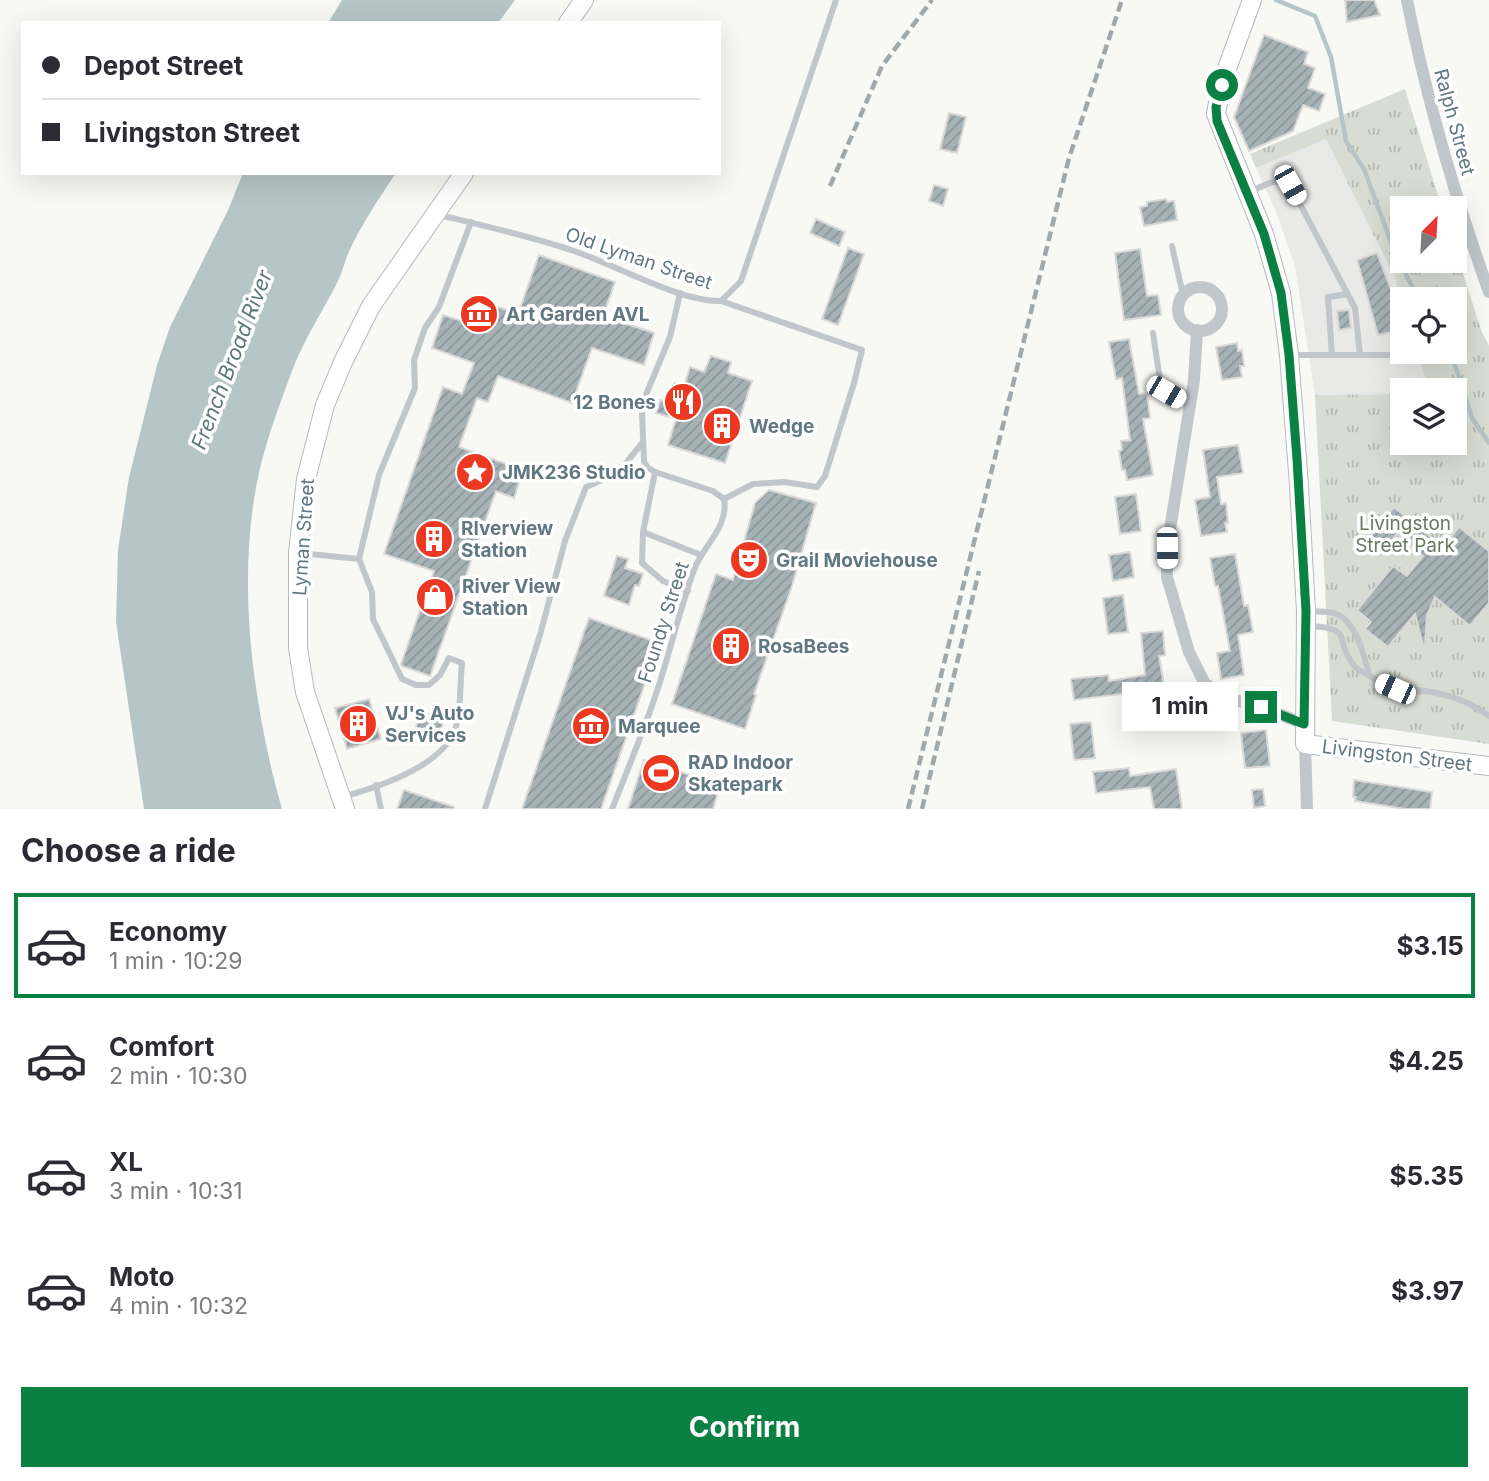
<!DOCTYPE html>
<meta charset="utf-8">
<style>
body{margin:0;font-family:Inter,sans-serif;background:#f2f2f3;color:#2b2b33;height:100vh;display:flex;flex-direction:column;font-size:26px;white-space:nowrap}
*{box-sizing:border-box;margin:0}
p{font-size:23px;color:#7c7c81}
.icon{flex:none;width:38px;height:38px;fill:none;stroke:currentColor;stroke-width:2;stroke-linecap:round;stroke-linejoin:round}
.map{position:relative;height:809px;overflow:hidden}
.sheet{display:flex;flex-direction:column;background:#fff;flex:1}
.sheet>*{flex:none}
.top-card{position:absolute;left:21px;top:21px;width:700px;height:154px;border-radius:0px;box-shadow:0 7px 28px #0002;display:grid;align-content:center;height:154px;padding:0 21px;background:#fff}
.needle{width:46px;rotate:24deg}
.tools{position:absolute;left:1390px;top:196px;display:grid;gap:14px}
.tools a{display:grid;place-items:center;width:77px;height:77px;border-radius:0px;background:#fff;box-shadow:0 7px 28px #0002;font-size:35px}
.end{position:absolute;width:32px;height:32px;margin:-16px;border:9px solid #0b8043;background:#fff;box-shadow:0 0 0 4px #fff}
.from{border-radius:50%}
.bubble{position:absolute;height:49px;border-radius:0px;background:#fff;box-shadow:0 7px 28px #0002;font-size:23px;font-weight:700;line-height:49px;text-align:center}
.car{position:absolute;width:21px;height:42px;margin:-21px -10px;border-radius:9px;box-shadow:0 0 5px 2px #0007;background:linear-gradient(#fff 24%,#345 0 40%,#fff 0 76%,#345 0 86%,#fff 0)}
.top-card b{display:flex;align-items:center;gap:24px;height:66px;font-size:26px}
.top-card b+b{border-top:2px solid #e1e1e2}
.top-card i{width:18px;height:18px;background:#2b2b33}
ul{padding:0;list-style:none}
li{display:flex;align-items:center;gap:21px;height:105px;margin:0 14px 10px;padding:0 7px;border:4px solid transparent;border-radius:0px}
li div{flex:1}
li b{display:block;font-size:26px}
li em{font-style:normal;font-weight:700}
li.selected{border-color:#0b8043}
li>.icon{width:63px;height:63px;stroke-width:1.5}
h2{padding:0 21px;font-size:32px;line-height:84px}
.action{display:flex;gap:14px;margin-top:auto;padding:14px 21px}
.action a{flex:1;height:80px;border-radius:0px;background:#0b8043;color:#fff;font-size:28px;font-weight:700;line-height:80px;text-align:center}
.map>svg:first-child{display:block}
.built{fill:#e9e9e8}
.park{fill:url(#park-tufts)}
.water{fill:#b6c6c8}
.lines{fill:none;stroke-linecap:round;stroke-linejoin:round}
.stream{stroke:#b6c6c8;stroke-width:4.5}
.building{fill:url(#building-hatch);stroke:#dad9d7;stroke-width:2}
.secondary-casing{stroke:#b2babe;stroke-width:20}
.lane{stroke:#c0c6c9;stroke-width:6}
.street{stroke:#c0c6c9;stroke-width:12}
.secondary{stroke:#fff;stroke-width:18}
.rail{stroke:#9fa9ad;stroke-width:4.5;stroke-dasharray:10 5;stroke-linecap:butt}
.route{stroke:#0b8043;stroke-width:9}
.labels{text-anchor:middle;stroke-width:7;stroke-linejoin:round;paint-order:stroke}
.street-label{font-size:19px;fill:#617781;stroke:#fff}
.poi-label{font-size:19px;font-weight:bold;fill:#617781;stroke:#fff;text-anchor:start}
.park-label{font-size:19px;fill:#687961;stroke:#fff}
.water-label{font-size:21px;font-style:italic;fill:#5c777c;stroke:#fff}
</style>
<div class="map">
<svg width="1489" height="809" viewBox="0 0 1489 809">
<defs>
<pattern id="park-tufts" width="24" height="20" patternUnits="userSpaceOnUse" patternTransform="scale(1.75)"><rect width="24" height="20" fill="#d8ddd4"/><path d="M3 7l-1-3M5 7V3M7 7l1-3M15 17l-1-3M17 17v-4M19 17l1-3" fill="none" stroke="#b3b8b1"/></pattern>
<pattern id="building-hatch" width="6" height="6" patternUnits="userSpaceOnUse" patternTransform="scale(1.75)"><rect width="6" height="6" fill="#a7b2b7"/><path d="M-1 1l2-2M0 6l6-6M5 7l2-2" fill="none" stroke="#8b969a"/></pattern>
</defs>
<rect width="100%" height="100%" fill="#f8f8f5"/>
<polygon class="built" points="1326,138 1394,276 1402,302 1402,352 1417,352 1429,390 1402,390 1402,394 1315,395 1295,266 1277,214 1256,168"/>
<polygon class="park" points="1405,89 1442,208 1402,208 1402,261 1454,261 1454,245 1481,330 1489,346 1489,744 1332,721 1315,395 1402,394 1402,443 1454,443 1454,390 1429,390 1417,352 1454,352 1454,299 1402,299 1402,302 1394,276 1326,139 1256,168 1250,154"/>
<g class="water">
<polygon points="342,0 515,0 498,23 328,23"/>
<path d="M243,173h153c-18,27 -36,53 -49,83 -3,8 -5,17 -9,25 -15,30 -34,58 -46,90 -14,38 -29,77 -36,117 -19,101 -2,223 26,321h-138l-28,-187 2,-72 11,-73 28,-112 13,-38 59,-119z"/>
</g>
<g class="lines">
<g class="stream">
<polyline points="1276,0 1315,16 1331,57 1346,141 1364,169 1396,256 1419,299"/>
<polyline points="1448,352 1455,365 1472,418 1489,443"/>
</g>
</g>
<g class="building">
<polygon points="1345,0 1374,0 1380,15 1347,22"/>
<polygon points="1264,35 1308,52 1304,64 1315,68 1308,88 1325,94 1319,111 1303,105 1293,131 1249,151 1234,117"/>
<polygon points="949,113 966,117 957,153 940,149"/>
<polygon points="934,185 948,189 943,206 929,201"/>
<polygon points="1166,199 1167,202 1174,201 1177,220 1144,226 1140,207 1147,206 1147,202"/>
<polygon points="816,219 845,232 839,246 810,233"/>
<polygon points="848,248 864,254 838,325 822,319"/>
<polygon points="1140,249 1147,296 1158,295 1161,315 1124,320 1115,253"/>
<polygon points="1377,253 1402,318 1402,330 1378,335 1357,260"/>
<polygon points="539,255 615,282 603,316 654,333 644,365 592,348 572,403 498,376 488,402 477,398 459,447 523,470 514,498 496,491 430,676 402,666 401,664 434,571 384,554 443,387 462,394 474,363 432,348 443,315 468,323 476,299 518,314"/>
<polygon points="1349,310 1351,328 1339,330 1337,311"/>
<polygon points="1129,339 1139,394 1147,393 1150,418 1143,419 1153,475 1127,480 1125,470 1122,470 1119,451 1122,450 1121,441 1130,440 1122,378 1116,379 1109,342"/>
<polygon points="1237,343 1238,351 1242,350 1244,366 1240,366 1242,377 1222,380 1216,347"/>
<polygon points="711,356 731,362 728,373 752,381 725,463 668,445 676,419 656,413 660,400 668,403 674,383 684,386 690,367 704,372"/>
<polygon points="1238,445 1243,473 1217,477 1221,504 1226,503 1228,523 1225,523 1227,532 1201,536 1195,500 1210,497 1203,450"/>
<polygon points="769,490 816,503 792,586 754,694 756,695 745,729 672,704 716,574 733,580 755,503"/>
<polygon points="1136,494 1141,531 1120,534 1115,497"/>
<polygon points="1394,507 1443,547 1459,527 1489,551 1489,603 1470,626 1435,597 1427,615 1425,645 1423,645 1415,614 1388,647 1365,629 1371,622 1357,610 1393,566 1407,576 1423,556 1397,534 1382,552 1367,540"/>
<polygon points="1130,552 1134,577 1113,581 1109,555"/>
<polygon points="1235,554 1244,606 1248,605 1253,632 1238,635 1244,675 1221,679 1217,653 1230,651 1218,586 1215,586 1210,558"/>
<polygon points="617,556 628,559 625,568 643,574 639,586 635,585 629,605 604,596"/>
<polygon points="1123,595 1128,632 1108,634 1103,598"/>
<polygon points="589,618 659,643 601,809 522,809"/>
<polygon points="1163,631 1165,655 1159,656 1165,692 1130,697 1129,693 1074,700 1071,679 1108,675 1109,681 1145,675 1141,633"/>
<polygon points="369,699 381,739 347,749 335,708"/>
<polygon points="420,712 444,719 439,737 415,731"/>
<polygon points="1091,722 1095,758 1074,760 1070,724"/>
<polygon points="1266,730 1270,766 1245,768 1241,733"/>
<polygon points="644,760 720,785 713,809 628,809"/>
<polygon points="1129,768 1130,776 1176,769 1182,809 1154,809 1150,787 1096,793 1093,772"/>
<polygon points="1354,780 1432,792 1430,809 1405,809 1355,801 1356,797 1353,797"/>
<polygon points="1263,789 1265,806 1254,808 1252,790"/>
<polygon points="404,790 454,807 454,809 397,809"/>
</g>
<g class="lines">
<defs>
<g id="secondary">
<polyline points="1252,0 1221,85 1216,114 1264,234 1281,293 1289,355 1299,485 1306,611 1305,744 1489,766"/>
<polyline points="568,23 584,0"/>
<polyline points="345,809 305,692 298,648 298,553 306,479 325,405 343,362 371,306 464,173"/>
</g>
</defs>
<use href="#secondary" class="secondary-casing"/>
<g class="lane">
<path d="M1250,192c13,-6 28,-16 40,-7l65,123 5,47"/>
<path d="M439,215c46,11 91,21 135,36 42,14 106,51 147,50l20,-20 95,-281"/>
<polyline points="1172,246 1183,295"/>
<polyline points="721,301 862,350 854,383 825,476 817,487 784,482 753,484 724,499"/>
<polyline points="1153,333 1160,380 1166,392 1190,406"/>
<polyline points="1291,355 1409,355"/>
<polyline points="1332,355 1328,297 1348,294"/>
<polyline points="655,472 643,532 642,563 663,581 688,591"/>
<polyline points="643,532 701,555"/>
<path d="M300,553l59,6 13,33 1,27 29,60 14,6h13l11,-10 9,-17 13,5c-2,19 -1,41 -5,60 -9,42 -78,64 -115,74"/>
<polyline points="359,559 379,475 415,388 414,360 425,328 439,307 471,222"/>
<path d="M1308,611c9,1 20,0 29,3 20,9 27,42 32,60"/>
<path d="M1308,626c49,2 24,14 47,41 3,3 22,13 27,16 14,7 27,6 42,8 25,3 45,10 65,25"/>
<polyline points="376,785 381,809"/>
<polyline points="485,809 540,635 565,541 586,487 618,473 643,442"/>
<path d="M612,809c15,-38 31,-76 44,-115 14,-41 23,-83 38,-124 9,-25 35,-42 30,-71l-11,-8 -58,-19 -8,-5 -3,-6 -2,-48 3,-16 25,-60 10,-44"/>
</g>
<g class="street">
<path d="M1407,0c20,102 47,194 82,292"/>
<circle cx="1200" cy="309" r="22"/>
<polyline points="1197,330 1194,380 1167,548 1167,577 1189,652 1205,684 1228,698 1261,707 1304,724"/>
<polyline points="1305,744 1307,809"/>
</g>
<use href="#secondary" class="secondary"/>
<g class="rail">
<polyline points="830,186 882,66 932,0"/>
<polyline points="908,809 1069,158 1122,0"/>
<polyline points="922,809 979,571"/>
</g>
</g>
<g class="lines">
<polyline class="route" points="1222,85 1216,107 1217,121 1264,234 1281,293 1289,355 1297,459 1306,611 1304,724 1261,707"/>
</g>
<defs>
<symbol id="museum-disc" viewBox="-11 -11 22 22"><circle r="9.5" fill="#ec3821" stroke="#fff"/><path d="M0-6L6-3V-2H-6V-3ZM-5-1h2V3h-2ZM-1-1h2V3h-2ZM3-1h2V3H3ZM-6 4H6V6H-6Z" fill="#fff"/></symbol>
<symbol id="restaurant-disc" viewBox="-11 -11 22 22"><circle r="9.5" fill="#ec3821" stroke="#fff"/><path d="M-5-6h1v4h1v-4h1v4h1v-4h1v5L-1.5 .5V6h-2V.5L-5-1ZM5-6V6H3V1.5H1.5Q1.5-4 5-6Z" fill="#fff"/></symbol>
<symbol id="building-disc" viewBox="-11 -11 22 22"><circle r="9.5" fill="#ec3821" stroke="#fff"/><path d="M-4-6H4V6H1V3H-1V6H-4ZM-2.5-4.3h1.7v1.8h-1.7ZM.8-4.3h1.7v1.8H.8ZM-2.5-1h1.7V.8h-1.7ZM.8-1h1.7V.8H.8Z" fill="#fff"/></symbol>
<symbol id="sight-disc" viewBox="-11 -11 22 22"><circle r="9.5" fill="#ec3821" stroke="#fff"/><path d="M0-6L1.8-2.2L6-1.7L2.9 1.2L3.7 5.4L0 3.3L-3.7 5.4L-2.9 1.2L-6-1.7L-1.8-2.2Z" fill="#fff"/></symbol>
<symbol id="theatre-disc" viewBox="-11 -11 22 22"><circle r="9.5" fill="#ec3821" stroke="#fff"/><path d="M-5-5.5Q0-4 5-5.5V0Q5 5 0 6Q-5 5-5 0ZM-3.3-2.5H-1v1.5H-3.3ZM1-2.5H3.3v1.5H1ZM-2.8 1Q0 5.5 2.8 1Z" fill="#fff"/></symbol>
<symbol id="shop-disc" viewBox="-11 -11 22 22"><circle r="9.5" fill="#ec3821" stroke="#fff"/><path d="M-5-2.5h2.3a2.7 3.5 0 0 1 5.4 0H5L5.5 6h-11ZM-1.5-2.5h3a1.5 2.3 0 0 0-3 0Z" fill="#fff"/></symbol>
<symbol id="stadium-disc" viewBox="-11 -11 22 22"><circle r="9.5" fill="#ec3821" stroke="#fff"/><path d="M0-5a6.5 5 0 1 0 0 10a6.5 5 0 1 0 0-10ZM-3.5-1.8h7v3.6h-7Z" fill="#fff"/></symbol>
</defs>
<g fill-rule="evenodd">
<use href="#museum-disc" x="457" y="292" width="44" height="44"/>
<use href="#restaurant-disc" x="661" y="380" width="44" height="44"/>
<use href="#building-disc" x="700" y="404" width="44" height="44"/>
<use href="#sight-disc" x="453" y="450" width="44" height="44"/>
<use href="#building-disc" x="412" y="517" width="44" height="44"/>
<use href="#theatre-disc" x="727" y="538" width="44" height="44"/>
<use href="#shop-disc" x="413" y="575" width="44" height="44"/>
<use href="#building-disc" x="709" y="624" width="44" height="44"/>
<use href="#building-disc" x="336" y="702" width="44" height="44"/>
<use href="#museum-disc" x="569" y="704" width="44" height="44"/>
<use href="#stadium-disc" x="639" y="751" width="44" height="44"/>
</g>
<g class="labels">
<g class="street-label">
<text transform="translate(1455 122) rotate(75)" y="7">Ralph Street</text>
<text transform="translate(639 258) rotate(19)" y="7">Old Lyman Street</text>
<text transform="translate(303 537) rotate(-86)" y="7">Lyman Street</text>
<text transform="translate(663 622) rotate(-72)" y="7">Foundy Street</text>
<text transform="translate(1397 755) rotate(7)" y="7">Livingston Street</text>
</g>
<g class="poi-label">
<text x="506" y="321">Art Garden AVL</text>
<text x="656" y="409" text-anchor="end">12 Bones</text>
<text x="749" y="433">Wedge</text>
<text x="502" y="479">JMK236 Studio</text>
<text x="461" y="535">RIverview<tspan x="461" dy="22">Station</tspan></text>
<text x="776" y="567">Grail Moviehouse</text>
<text x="462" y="593">River View<tspan x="462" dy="22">Station</tspan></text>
<text x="758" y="653">RosaBees</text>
<text x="385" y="720">VJ's Auto<tspan x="385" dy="22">Services</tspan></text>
<text x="618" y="733">Marquee</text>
<text x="688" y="769">RAD Indoor<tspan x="688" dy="22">Skatepark</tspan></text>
</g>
<g class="park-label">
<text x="1405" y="530">Livingston<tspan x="1405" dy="22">Street Park</tspan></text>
</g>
<g class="water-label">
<text transform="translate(232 360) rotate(-69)" y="7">French Broad River</text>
</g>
</g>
</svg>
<div class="tools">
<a><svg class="needle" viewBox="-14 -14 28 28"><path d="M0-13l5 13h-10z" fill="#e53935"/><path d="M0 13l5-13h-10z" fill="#7c7c81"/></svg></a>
<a><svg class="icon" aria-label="locate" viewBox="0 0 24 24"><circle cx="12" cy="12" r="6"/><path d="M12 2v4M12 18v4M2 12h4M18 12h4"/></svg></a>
<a><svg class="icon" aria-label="layers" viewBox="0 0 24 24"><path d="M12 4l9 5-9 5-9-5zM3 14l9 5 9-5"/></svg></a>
</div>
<i class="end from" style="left:1222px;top:85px"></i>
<i class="end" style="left:1261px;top:707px"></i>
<div class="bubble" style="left:1122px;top:682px;width:116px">1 min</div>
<i class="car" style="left:1290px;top:185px;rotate:151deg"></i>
<i class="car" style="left:1166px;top:392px;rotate:120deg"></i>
<i class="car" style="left:1167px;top:548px;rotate:179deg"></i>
<i class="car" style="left:1395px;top:689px;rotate:294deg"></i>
<div class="top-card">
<b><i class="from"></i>Depot Street</b>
<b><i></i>Livingston Street</b>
</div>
</div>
<section class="sheet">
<h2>Choose a ride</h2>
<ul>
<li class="selected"><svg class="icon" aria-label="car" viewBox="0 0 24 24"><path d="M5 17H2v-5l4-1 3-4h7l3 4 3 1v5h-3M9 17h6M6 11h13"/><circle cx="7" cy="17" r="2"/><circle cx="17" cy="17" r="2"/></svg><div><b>Economy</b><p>1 min · 10:29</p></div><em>$3.15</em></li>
<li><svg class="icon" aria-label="car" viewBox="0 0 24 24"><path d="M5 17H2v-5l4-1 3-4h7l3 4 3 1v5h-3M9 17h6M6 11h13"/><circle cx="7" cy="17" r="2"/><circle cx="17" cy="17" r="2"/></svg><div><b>Comfort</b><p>2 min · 10:30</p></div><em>$4.25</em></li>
<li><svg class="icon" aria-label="car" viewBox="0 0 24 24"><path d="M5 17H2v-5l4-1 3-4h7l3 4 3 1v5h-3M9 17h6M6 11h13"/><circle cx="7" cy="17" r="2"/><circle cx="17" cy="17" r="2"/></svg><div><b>XL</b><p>3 min · 10:31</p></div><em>$5.35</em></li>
<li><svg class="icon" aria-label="car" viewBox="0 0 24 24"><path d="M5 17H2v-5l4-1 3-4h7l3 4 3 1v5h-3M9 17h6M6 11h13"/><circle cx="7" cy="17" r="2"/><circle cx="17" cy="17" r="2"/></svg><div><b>Moto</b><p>4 min · 10:32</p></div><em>$3.97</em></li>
</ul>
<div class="action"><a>Confirm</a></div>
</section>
